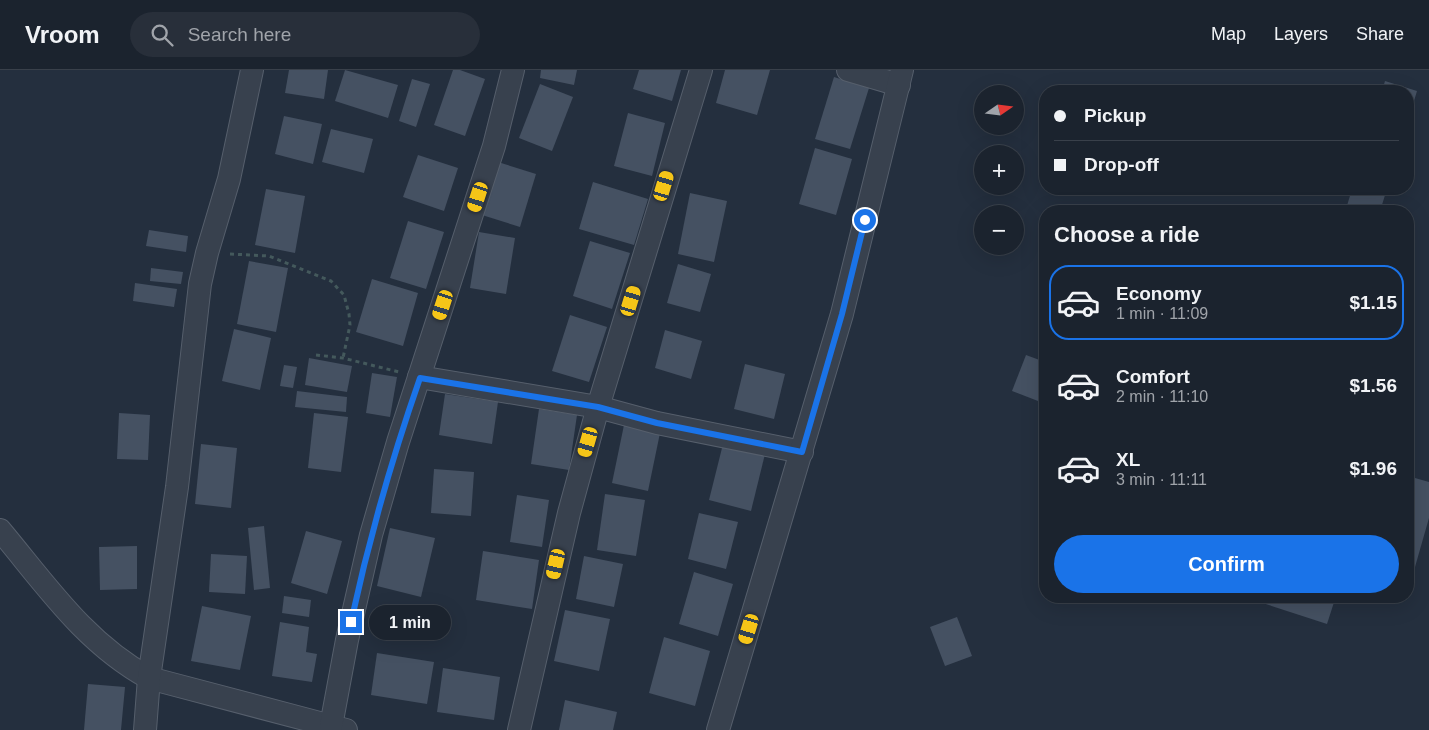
<!DOCTYPE html>
<meta charset="utf-8">
<style>
body{margin:0;font-family:Arial,sans-serif;background:#282f3a;color:#f1f3f6;height:100vh;display:flex;flex-direction:column;font-size:19px;white-space:nowrap}
*{box-sizing:border-box;margin:0}
p{font-size:16px;color:#a0a4aa}
.icon{flex:none;width:28px;height:28px;fill:none;stroke:currentColor;stroke-width:2;stroke-linecap:round;stroke-linejoin:round}
.map{position:relative;flex:1;overflow:hidden}
.side{position:absolute;left:1039px;top:135px;width:375px;height:398px;display:flex;flex-direction:column;background:#1b232e;border-radius:20px;box-shadow:0 5px 20px #0002,0 0 0 1px #39404a}
.side>*{flex:none}
.banner{position:absolute;left:1039px;top:15px;width:375px;height:110px;border-radius:20px;box-shadow:0 5px 20px #0002,0 0 0 1px #39404a;display:grid;align-content:center;height:110px;padding:0 15px;background:#1b232e}
.needle{width:32px;rotate:76deg}
.buttons{position:absolute;left:974px;top:15px;display:grid;gap:10px}
.buttons a{display:grid;place-items:center;width:50px;height:50px;border-radius:50%;background:#1b232e;box-shadow:0 5px 20px #0002,0 0 0 1px #39404a;font-size:25px}
.end{position:absolute;width:22px;height:22px;margin:-11px;border:6px solid #1a73e8;background:#fff;box-shadow:0 0 0 2px #fff}
.from{border-radius:50%}
.bubble{position:absolute;height:35px;border-radius:18px;background:#1b232e;box-shadow:0 5px 20px #0002,0 0 0 1px #39404a;font-size:16px;font-weight:700;line-height:35px;text-align:center}
.car{position:absolute;width:15px;height:30px;margin:-15px -8px;border-radius:6px;box-shadow:0 0 4px 1px #0007;background:linear-gradient(#f5c518 24%,#345 0 40%,#f5c518 0 76%,#345 0 86%,#f5c518 0)}
.banner b{display:flex;align-items:center;gap:18px;height:48px;font-size:19px}
.banner b+b{border-top:1px solid #39404a}
.banner i{width:12px;height:12px;background:#f1f3f6}
ul{padding:0;list-style:none}
li{display:flex;align-items:center;gap:15px;height:75px;margin:0 10px 8px;padding:0 5px;border:2px solid transparent;border-radius:20px}
li div{flex:1}
li b{display:block;font-size:19px}
li em{font-style:normal;font-weight:700}
li.selected{border-color:#1a73e8}
li>.icon{width:45px;height:45px;stroke-width:1.5}
h2{padding:0 15px;font-size:22px;line-height:60px}
.button{display:flex;gap:10px;margin-top:auto;padding:10px 15px}
.button a{flex:1;height:58px;border-radius:30px;background:#1a73e8;color:#fff;font-size:20px;font-weight:700;line-height:58px;text-align:center}
header{display:flex;align-items:center;gap:30px;box-sizing:border-box;height:70px;padding:0 25px;background:#1b232e;border-bottom:1px solid #39404a}
header strong{font-size:24px}
nav{display:flex;gap:28px;margin-inline-start:auto;font-size:18px}
.search{width:350px;height:45px;background:#282f3a;display:flex;align-items:center;gap:12px;box-sizing:border-box;padding:0 18px;border-radius:28px;color:#a0a4aa;font-size:19px}
.map>svg:first-child{display:block}
.building{fill:#455162}
.lines{fill:none;stroke-linecap:round;stroke-linejoin:round}
.street-casing{stroke:#565f6c;stroke-width:24}
.path{stroke:#44595c;stroke-width:3;stroke-dasharray:4 4;stroke-linecap:butt}
.street{stroke:#38414e;stroke-width:22}
.route{stroke:#1a73e8;stroke-width:6}
</style>
<header>
<strong>Vroom</strong>
<div class="search"><svg class="icon" aria-label="search" viewBox="0 0 24 24"><circle cx="10" cy="10" r="6"/><path d="M15 15l6 6"/></svg>Search here</div>
<nav><a>Map</a><a>Layers</a><a>Share</a></nav>
</header>
<div class="map">
<svg width="1429" height="660" viewBox="0 0 1429 660">
<rect width="100%" height="100%" fill="#242f3e"/>
<g class="building">
<polygon points="289,0 328,0 324,29 285,23"/>
<polygon points="345,0 398,15 388,48 335,31"/>
<polygon points="453,0 460,0 485,9 465,66 434,55"/>
<polygon points="541,0 577,0 574,15 540,8"/>
<polygon points="639,0 681,0 672,31 633,19"/>
<polygon points="725,0 770,0 757,45 716,33"/>
<polygon points="834,7 869,18 850,79 815,69"/>
<polygon points="412,9 430,14 416,57 399,51"/>
<polygon points="1385,11 1417,21 1408,51 1408,21 1382,21"/>
<polygon points="540,14 573,27 552,81 519,68"/>
<polygon points="628,43 665,53 652,106 614,96"/>
<polygon points="284,46 322,54 313,94 275,84"/>
<polygon points="331,59 373,69 364,103 322,92"/>
<polygon points="815,78 852,89 836,145 799,134"/>
<polygon points="418,85 458,98 444,141 403,127"/>
<polygon points="498,92 536,104 520,157 482,145"/>
<polygon points="593,112 648,129 634,175 579,159"/>
<polygon points="266,119 305,126 295,183 255,175"/>
<polygon points="1352,119 1387,119 1380,141 1346,139"/>
<polygon points="690,123 727,131 714,192 678,184"/>
<polygon points="408,151 444,162 426,219 390,208"/>
<polygon points="149,160 188,166 186,182 146,176"/>
<polygon points="479,162 515,168 506,224 470,218"/>
<polygon points="590,171 630,183 612,239 573,226"/>
<polygon points="249,191 288,198 276,262 237,254"/>
<polygon points="678,194 711,204 700,242 667,233"/>
<polygon points="151,198 183,202 181,214 150,211"/>
<polygon points="372,209 418,223 403,276 356,262"/>
<polygon points="135,213 177,219 174,237 133,231"/>
<polygon points="570,245 607,257 589,312 552,301"/>
<polygon points="234,259 271,268 260,320 222,311"/>
<polygon points="665,260 702,271 691,309 655,298"/>
<polygon points="1026,285 1045,292 1045,313 1038,331 1012,321"/>
<polygon points="309,288 352,296 347,322 305,315"/>
<polygon points="745,294 785,304 774,349 734,339"/>
<polygon points="284,295 297,297 293,318 280,316"/>
<polygon points="372,303 397,307 390,347 366,343"/>
<polygon points="297,321 347,327 346,342 295,337"/>
<polygon points="445,324 498,332 492,374 439,365"/>
<polygon points="539,339 577,345 569,400 531,394"/>
<polygon points="119,343 150,345 148,390 117,389"/>
<polygon points="314,343 348,347 341,402 308,398"/>
<polygon points="624,355 660,363 648,421 612,413"/>
<polygon points="201,374 237,378 231,438 195,434"/>
<polygon points="723,374 765,384 751,441 709,430"/>
<polygon points="434,399 474,402 471,446 431,443"/>
<polygon points="1408,406 1429,412 1429,448 1415,497 1408,494"/>
<polygon points="605,424 645,430 636,486 597,480"/>
<polygon points="517,425 549,430 542,477 510,472"/>
<polygon points="699,443 738,452 726,499 688,489"/>
<polygon points="264,456 270,518 254,520 248,458"/>
<polygon points="390,458 435,468 421,527 377,516"/>
<polygon points="306,461 342,471 327,524 291,513"/>
<polygon points="137,476 137,519 100,520 99,477"/>
<polygon points="483,481 539,490 532,539 476,530"/>
<polygon points="211,484 247,486 245,524 209,522"/>
<polygon points="584,486 623,494 614,537 576,529"/>
<polygon points="694,502 733,514 718,566 679,554"/>
<polygon points="284,526 311,530 309,547 282,543"/>
<polygon points="1241,526 1336,526 1327,554"/>
<polygon points="202,536 251,546 240,600 191,591"/>
<polygon points="565,540 610,549 599,601 554,591"/>
<polygon points="957,547 972,586 945,596 930,557"/>
<polygon points="280,552 309,557 306,582 317,584 312,612 272,606"/>
<polygon points="664,567 710,581 695,636 649,623"/>
<polygon points="377,583 434,592 427,634 371,625"/>
<polygon points="443,598 500,607 494,650 437,642"/>
<polygon points="88,614 125,617 121,660 84,660"/>
<polygon points="565,630 617,642 613,660 559,660"/>
</g>
<g class="lines">
<defs>
<g id="street">
<polyline points="848,0 899,15"/>
<polyline points="419,307 598,337 657,353 802,382"/>
<path d="M0,460c46,55 85,113 149,148l197,52"/>
<polyline points="331,656 347,570 371,465 398,372 494,76 513,0"/>
<polyline points="145,660 149,608 177,417 200,214 207,183 229,109 252,0"/>
<polyline points="519,660 569,443 598,337 701,0"/>
<polyline points="718,660 842,244 902,0"/>
</g>
</defs>
<use href="#street" class="street-casing"/>
<g class="path">
<polyline points="230,184 269,186 331,211 344,225 349,244 350,255 343,288"/>
<polyline points="316,285 343,288 399,302"/>
</g>
<use href="#street" class="street"/>
</g>
<g class="lines">
<path class="route" d="M351,552c18,-83 41,-164 69,-244l178,29 59,16 145,29 40,-138 23,-94"/>
</g>
</svg>
<div class="buttons">
<a><svg class="needle" viewBox="-14 -14 28 28"><path d="M0-13l5 13h-10z" fill="#e53935"/><path d="M0 13l5-13h-10z" fill="#a0a4aa"/></svg></a>
<a>+</a>
<a>−</a>
</div>
<i class="end from" style="left:865px;top:150px"></i>
<i class="end" style="left:351px;top:552px"></i>
<div class="bubble" style="left:369px;top:535px;width:82px">1 min</div>
<i class="car" style="left:664px;top:116px;rotate:17deg"></i>
<i class="car" style="left:478px;top:127px;rotate:198deg"></i>
<i class="car" style="left:631px;top:231px;rotate:17deg"></i>
<i class="car" style="left:443px;top:235px;rotate:198deg"></i>
<i class="car" style="left:588px;top:372px;rotate:196deg"></i>
<i class="car" style="left:556px;top:494px;rotate:193deg"></i>
<i class="car" style="left:749px;top:559px;rotate:197deg"></i>
<div class="banner">
<b><i class="from"></i>Pickup</b>
<b><i></i>Drop-off</b>
</div>
<section class="side">
<h2>Choose a ride</h2>
<ul>
<li class="selected"><svg class="icon" aria-label="car" viewBox="0 0 24 24"><path d="M5 17H2v-5l4-1 3-4h7l3 4 3 1v5h-3M9 17h6M6 11h13"/><circle cx="7" cy="17" r="2"/><circle cx="17" cy="17" r="2"/></svg><div><b>Economy</b><p>1 min · 11:09</p></div><em>$1.15</em></li>
<li><svg class="icon" aria-label="car" viewBox="0 0 24 24"><path d="M5 17H2v-5l4-1 3-4h7l3 4 3 1v5h-3M9 17h6M6 11h13"/><circle cx="7" cy="17" r="2"/><circle cx="17" cy="17" r="2"/></svg><div><b>Comfort</b><p>2 min · 11:10</p></div><em>$1.56</em></li>
<li><svg class="icon" aria-label="car" viewBox="0 0 24 24"><path d="M5 17H2v-5l4-1 3-4h7l3 4 3 1v5h-3M9 17h6M6 11h13"/><circle cx="7" cy="17" r="2"/><circle cx="17" cy="17" r="2"/></svg><div><b>XL</b><p>3 min · 11:11</p></div><em>$1.96</em></li>
</ul>
<div class="button"><a>Confirm</a></div>
</section>
</div>
